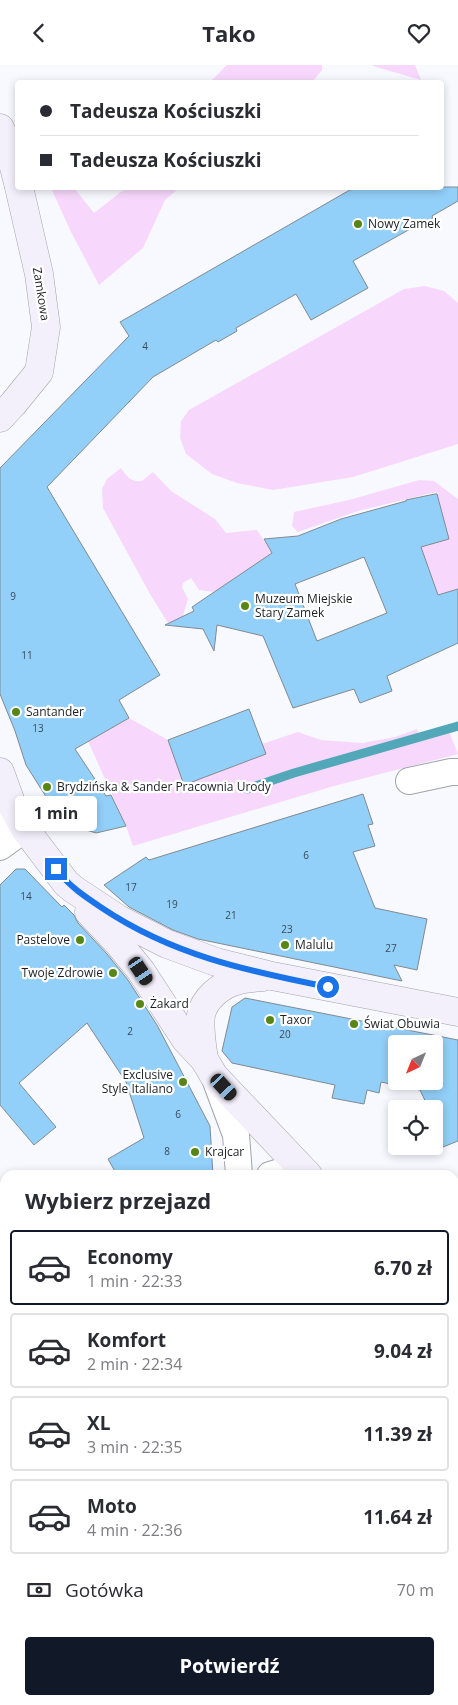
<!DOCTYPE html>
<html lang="pl">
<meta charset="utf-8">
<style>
body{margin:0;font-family:"Open Sans",sans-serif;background:#f2f2f3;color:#2b2b33;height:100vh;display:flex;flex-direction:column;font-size:19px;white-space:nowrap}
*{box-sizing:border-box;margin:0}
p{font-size:16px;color:#7c7c81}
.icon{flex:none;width:28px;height:28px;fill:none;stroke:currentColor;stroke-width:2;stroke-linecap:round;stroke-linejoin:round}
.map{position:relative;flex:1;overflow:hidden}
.drawer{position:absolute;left:0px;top:1105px;width:459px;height:535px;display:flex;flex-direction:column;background:#fff;border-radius:15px 15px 0 0;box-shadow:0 2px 8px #0003}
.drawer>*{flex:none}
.top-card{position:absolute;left:15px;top:15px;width:429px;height:110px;border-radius:5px;box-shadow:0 2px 8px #0003;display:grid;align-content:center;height:110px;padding:0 25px;background:#fff}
.needle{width:32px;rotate:223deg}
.tools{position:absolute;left:388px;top:970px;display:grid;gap:10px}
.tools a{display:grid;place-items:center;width:55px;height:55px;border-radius:5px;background:#fff;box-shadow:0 2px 8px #0003;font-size:25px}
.end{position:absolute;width:22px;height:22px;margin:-11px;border:6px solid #1a73e8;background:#fff;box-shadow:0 0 0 2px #fff}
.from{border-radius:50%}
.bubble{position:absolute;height:35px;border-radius:5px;background:#fff;box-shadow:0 2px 8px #0003;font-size:16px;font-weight:700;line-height:35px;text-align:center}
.car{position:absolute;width:15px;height:30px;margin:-15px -8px;border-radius:6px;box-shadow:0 0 4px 1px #0007;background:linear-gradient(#222 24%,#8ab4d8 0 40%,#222 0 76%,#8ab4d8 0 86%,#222 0)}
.top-card b{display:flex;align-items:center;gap:18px;height:48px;font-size:19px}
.top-card b+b{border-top:1px solid #e1e1e2}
.top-card i{width:12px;height:12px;background:#2b2b33}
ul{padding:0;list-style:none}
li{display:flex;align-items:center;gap:15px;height:75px;margin:0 10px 8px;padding:0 15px;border:2px solid #e1e1e2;border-radius:5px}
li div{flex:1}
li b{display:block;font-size:19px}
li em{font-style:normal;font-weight:700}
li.selected{border-color:#111827}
li>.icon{width:45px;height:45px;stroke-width:1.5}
h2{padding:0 25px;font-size:22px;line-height:60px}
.pay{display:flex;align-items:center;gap:12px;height:55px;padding:0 25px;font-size:19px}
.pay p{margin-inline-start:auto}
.cta{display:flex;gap:10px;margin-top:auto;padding:10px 25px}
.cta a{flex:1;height:58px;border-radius:5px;background:#111827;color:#fff;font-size:20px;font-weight:700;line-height:58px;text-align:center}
header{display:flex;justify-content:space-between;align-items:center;height:65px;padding:0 25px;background:#fff;font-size:22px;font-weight:700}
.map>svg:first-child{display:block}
.green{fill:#f7d8fc}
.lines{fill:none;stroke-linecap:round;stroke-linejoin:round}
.stream{stroke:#52a8b9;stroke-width:9}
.building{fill:#92cff9;stroke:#828a8f;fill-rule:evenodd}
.street-casing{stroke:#a1a4ac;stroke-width:28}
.secondary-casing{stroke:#a1a4ac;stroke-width:29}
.street{stroke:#fff;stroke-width:26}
.secondary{stroke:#f3f0fc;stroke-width:28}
.route{stroke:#1a73e8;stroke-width:6}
.poi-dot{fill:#588616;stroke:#fff;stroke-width:2}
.labels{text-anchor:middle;stroke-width:4.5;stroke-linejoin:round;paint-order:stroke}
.number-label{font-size:10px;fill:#3a4b58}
.poi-label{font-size:12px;fill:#1d1f22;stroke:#fff;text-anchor:start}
.street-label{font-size:12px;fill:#1d1f22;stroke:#fff}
</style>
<header><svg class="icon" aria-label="back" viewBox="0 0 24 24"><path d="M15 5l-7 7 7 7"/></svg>Tako<svg class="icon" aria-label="heart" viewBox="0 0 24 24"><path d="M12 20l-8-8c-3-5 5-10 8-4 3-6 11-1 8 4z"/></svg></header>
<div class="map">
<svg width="458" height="1640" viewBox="0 0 458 1640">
<rect width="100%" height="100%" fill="#f7f9fe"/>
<g class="green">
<polygon points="227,0 322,0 322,5 312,17 210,17"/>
<polygon points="373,0 415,0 421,15 373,1"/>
<polygon points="51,123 74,123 94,148 126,123 179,123 165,135 143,183 99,220 71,167"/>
<polygon points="425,221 444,226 458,238 458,379 353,412 273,425 237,418 212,409 186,389 180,373 181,356 189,345 404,224"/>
<path d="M121,403c6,9 10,14 21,13l11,-9 18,19 44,28 11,14 31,-3 15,23 -58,39 -15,-2 -8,-12 -8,5 -1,4 6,12 -5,17 -15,7 -18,-29 -47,-86 -1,-19 5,-10z"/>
<polygon points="419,415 434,416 458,434 458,524 438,530 421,482 448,474 436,427 358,446 298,467 292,461 294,447 349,435"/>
<polygon points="129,653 168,675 185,720 266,689 262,679 298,667 321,675 362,678 395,672 417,664 420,673 448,664 458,689 334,721 133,781 126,761 79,656"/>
</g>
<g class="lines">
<polyline class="stream" points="247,724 294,708 458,661"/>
</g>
<g class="building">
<polygon points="355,122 458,122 458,136 432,151 433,153 413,164 412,163 353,196 368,223 311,255 296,229 236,263 237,266 218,277 216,275 153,312 47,422 160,610 119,635 129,653 75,684 106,731 111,730 126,761 96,768 77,762 55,746 26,700 15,666 0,629 0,403 129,271 120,257"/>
<path d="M435,429h2l12,45 -28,8 17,48 20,-6v54l-71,33 5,15 -32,12 -6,-14 -61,19 -30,-72 -46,-11 -3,26 -11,-22 -38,-4 29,-14 -2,-4 80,-54 -8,-14 34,-3 43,-17 65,-18v-1zM364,492l23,56 -70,28 -22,-57z"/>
<polygon points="249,644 266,689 184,720 168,675"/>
<polygon points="363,729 373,759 368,760 375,781 353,787 375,843 427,854 417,905 394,900 402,916 198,874 173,865 129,842 104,820 146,792 149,795"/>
<polygon points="16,804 25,804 62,842 64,840 74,850 78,858 107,889 128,915 157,960 210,1061 213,1110 117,1110 108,1094 144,1073 126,1017 87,958 19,1018 56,1062 34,1080 0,1040 0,820"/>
<path d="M245,933l213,42v101l-20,8 -4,-23v-17h-5l-9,-19 -39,-8 -2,11 -12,-3 -3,14 -32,-6 3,-13 -103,-22 -10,-12 10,-44zM396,979h38v37h-38z"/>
</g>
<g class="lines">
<defs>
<g id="street">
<polyline points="409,716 451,707 458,707"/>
<polyline points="0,752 25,764"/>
<polyline points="0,782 25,764"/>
<polyline points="214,1011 236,1070 239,1110"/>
<polyline points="270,1110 287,1105 307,1109"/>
<polyline points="0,1527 5,1523"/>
<polyline points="454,1585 458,1582"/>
<polyline points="81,1635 84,1640"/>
<polyline points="301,1635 302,1640"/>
<polyline points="374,1640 381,1635"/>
</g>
<g id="secondary">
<polyline points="0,63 9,83 18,118"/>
<polyline points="0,353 13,339 39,307 46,262 39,209 19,122"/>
<polyline points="0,707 12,740 25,764 66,818 73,824 120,855 167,879 216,897 272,911 458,947"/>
<polyline points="89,847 119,879 141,906 186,975 204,994 214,1011 308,1110"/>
<path d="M204,994c-2,-14 -5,-30 -3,-44 3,-16 20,-30 35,-34 8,-3 18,-3 27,-4"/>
<polyline points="454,1182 458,1182"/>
</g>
</defs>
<use href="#street" class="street-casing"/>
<use href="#secondary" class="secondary-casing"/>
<use href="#street" class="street"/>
<use href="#secondary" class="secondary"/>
</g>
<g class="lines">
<path class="route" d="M56,804c13,17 28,27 46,39 70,47 145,63 226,79"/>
</g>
<g class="poi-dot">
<circle cx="358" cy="159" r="5"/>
<circle cx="245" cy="541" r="5"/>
<circle cx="16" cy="647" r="5"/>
<circle cx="47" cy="722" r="5"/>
<circle cx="80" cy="875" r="5"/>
<circle cx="285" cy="880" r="5"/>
<circle cx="113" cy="908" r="5"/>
<circle cx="140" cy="939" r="5"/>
<circle cx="270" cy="955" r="5"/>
<circle cx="354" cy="959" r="5"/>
<circle cx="183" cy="1017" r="5"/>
<circle cx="195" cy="1087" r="5"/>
</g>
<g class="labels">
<g class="number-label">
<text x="145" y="285">4</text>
<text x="13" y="535">9</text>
<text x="27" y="594">11</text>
<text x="38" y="667">13</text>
<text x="306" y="794">6</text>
<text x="131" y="826">17</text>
<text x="26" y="835">14</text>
<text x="172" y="843">19</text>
<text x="231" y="854">21</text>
<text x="287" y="868">23</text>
<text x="391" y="887">27</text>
<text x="130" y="970">2</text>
<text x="285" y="973">20</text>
<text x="178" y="1053">6</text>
<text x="167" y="1090">8</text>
</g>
<g class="poi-label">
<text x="368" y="163">Nowy Zamek</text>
<text x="255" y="538">Muzeum Miejskie<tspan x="255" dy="14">Stary Zamek</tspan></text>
<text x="26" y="651">Santander</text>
<text x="57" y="726">Brydzińska &amp; Sander Pracownia Urody</text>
<text x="70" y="879" text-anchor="end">Pastelove</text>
<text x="295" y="884">Malulu</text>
<text x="103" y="912" text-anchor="end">Twoje Zdrowie</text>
<text x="150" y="943">Żakard</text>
<text x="280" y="959">Taxor</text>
<text x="364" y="963">Świat Obuwia</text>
<text x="173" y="1014" text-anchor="end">Exclusive<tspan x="173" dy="14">Style Italiano</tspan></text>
<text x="205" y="1091">Krajcar</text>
</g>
<g class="street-label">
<text transform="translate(41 229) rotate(81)" y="4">Zamkowa</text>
</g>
</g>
</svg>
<div class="tools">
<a><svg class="needle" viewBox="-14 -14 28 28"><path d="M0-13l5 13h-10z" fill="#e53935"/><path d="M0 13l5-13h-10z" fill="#7c7c81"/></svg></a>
<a><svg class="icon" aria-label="locate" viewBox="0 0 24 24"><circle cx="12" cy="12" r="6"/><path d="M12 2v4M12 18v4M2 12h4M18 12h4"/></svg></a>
</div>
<i class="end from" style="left:328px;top:922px"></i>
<i class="end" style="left:56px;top:804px"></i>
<div class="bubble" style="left:15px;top:731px;width:82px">1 min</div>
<i class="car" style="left:141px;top:906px;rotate:146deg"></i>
<i class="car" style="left:224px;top:1022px;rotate:137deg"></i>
<div class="top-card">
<b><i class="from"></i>Tadeusza Kościuszki</b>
<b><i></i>Tadeusza Kościuszki</b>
</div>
<section class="drawer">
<h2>Wybierz przejazd</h2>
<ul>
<li class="selected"><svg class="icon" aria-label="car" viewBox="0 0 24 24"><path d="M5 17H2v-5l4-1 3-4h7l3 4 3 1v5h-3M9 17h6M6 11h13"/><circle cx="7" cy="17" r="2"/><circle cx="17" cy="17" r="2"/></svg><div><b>Economy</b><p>1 min · 22:33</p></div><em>6.70 zł</em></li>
<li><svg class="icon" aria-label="car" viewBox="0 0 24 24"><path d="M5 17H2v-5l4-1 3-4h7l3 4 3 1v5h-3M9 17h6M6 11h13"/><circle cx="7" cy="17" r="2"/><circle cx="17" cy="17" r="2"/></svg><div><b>Komfort</b><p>2 min · 22:34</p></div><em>9.04 zł</em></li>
<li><svg class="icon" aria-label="car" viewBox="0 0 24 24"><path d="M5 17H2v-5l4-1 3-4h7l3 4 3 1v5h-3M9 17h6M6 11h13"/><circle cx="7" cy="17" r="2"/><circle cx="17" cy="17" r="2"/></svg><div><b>XL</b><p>3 min · 22:35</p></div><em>11.39 zł</em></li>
<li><svg class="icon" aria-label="car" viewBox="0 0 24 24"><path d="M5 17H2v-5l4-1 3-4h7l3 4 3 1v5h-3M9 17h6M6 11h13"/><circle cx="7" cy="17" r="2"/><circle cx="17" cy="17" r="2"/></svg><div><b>Moto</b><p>4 min · 22:36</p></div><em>11.64 zł</em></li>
</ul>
<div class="pay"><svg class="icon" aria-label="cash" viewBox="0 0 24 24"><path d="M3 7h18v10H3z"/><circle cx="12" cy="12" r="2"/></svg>Gotówka<p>70 m</p></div>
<div class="cta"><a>Potwierdź</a></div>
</section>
</div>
